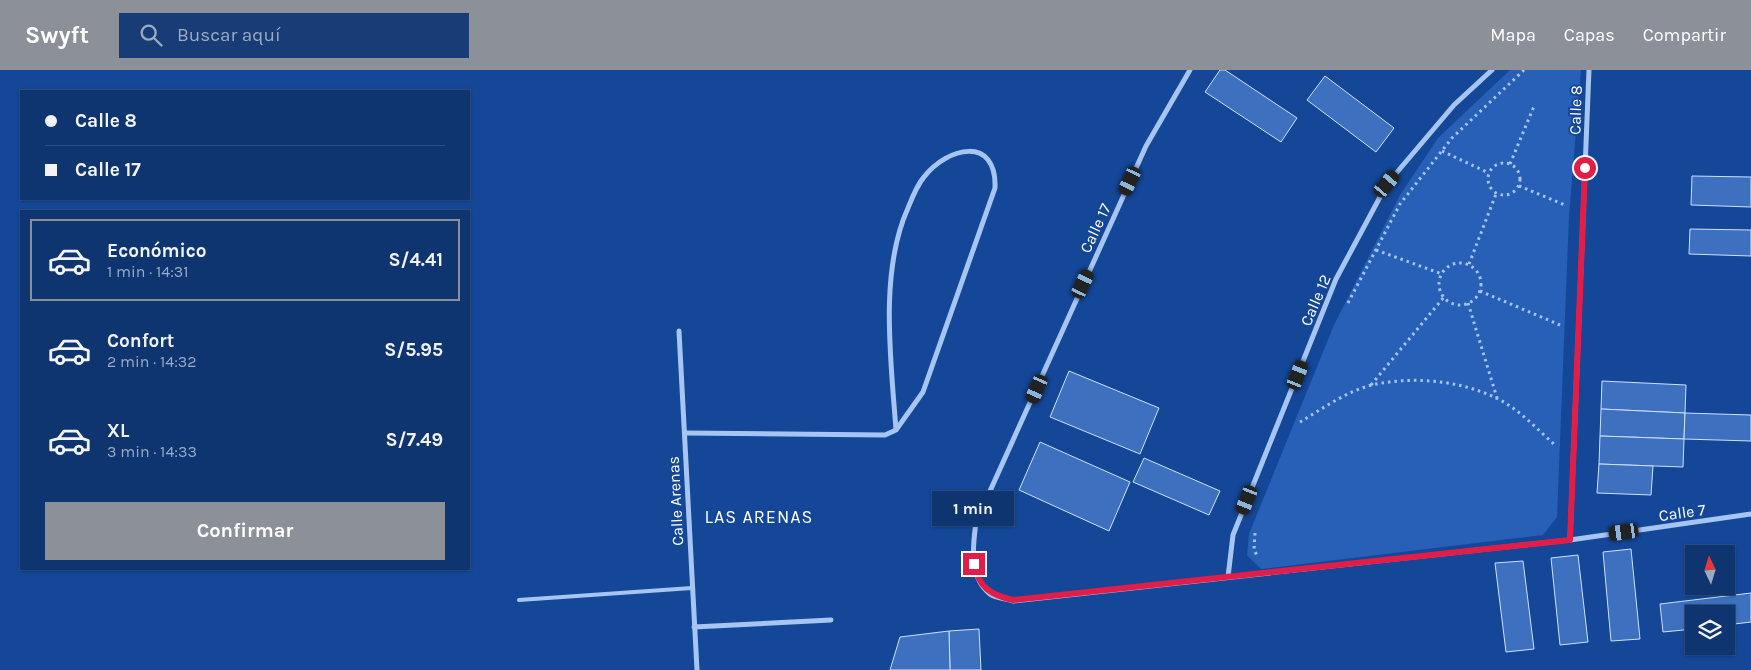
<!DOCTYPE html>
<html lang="es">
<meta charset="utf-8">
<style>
body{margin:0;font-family:Karla,sans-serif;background:#183d76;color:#f1f3f6;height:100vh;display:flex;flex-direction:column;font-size:19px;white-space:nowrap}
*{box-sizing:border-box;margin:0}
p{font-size:16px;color:#9babc3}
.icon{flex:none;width:28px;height:28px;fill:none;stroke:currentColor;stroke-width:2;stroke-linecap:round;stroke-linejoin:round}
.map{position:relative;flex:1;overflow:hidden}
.side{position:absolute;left:20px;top:140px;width:450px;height:360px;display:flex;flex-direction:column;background:#0f3571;border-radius:0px;box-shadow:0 1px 4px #0004,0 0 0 1px #2f5084}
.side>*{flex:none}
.guide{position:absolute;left:20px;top:20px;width:450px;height:110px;border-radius:0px;box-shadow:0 1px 4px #0004,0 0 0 1px #2f5084;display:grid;align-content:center;height:110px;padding:0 25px;background:#0f3571}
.needle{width:32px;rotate:356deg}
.fabs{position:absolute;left:1685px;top:475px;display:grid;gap:10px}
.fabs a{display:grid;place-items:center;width:50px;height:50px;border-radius:0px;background:#0f3571;box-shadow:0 1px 4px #0004,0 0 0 1px #2f5084;font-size:25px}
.end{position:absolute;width:22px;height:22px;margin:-11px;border:6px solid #e11d48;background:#fff;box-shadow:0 0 0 2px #fff}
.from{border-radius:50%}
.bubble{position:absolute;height:35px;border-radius:0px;background:#0f3571;box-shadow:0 1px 4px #0004,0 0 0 1px #2f5084;font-size:16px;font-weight:700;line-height:35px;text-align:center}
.car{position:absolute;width:15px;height:30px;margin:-15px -8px;border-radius:6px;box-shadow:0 0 4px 1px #0007;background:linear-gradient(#222 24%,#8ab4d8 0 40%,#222 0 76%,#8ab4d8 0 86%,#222 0)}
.guide b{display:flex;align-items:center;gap:18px;height:48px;font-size:19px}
.guide b+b{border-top:1px solid #2f5084}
.guide i{width:12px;height:12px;background:#f1f3f6}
ul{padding:9px 0 0;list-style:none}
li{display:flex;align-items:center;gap:15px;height:82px;margin:0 10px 8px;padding:0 15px;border:2px solid transparent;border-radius:0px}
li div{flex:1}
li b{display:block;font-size:19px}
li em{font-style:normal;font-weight:700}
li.selected{border-color:#8c9099}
li>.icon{width:45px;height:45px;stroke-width:1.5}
.button{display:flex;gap:10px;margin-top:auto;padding:10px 25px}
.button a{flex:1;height:58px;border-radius:0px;background:#8c9099;color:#fff;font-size:20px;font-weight:700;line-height:58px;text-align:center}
header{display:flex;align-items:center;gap:30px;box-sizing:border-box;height:70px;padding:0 25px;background:#8c9099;color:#fff}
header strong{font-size:24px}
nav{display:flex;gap:28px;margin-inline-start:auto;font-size:18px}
.search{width:350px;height:45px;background:#183d76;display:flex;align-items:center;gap:12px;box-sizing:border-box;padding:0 18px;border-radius:0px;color:#9babc3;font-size:19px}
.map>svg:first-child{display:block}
.green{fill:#2760b6}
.building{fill:#3d70bf;stroke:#cee1fd}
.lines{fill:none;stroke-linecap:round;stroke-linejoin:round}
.path{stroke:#a6c5f2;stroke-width:3;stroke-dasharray:2.5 4;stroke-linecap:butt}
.service{stroke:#a6c5f2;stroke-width:4}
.minor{stroke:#a6c5f2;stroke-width:5}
.route{stroke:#e11d48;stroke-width:6}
.labels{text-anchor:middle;stroke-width:4;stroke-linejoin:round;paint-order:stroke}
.street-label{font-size:16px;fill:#fff;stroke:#144797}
.neighbourhood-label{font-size:18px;letter-spacing:1px;fill:#fff;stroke:#144797}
</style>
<header>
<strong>Swyft</strong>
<div class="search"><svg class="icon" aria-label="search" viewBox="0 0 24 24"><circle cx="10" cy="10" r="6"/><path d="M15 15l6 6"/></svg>Buscar aquí</div>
<nav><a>Mapa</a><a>Capas</a><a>Compartir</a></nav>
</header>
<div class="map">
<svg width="1751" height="600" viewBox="0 0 1751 600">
<rect width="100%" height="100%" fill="#144797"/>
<polygon class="green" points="1510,0 1581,0 1569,146 1557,447 1543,465 1261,499 1247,485 1249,464 1334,255 1400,125 1438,68"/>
<g class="building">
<polygon points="1220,0 1225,0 1297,48 1281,72 1205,22"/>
<polygon points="1325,6 1394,58 1376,82 1307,30"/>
<polygon points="1692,106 1751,107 1751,137 1691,135"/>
<polygon points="1690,159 1751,160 1751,186 1689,184"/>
<polygon points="1069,301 1159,338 1140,384 1050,347"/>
<polygon points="1602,311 1686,315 1685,343 1601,339"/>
<polygon points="1601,339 1685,343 1684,369 1600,366"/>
<polygon points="1685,343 1751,345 1751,371 1684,369"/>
<polygon points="1600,366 1684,369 1683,397 1599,394"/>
<polygon points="1040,372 1130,412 1109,461 1019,420"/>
<polygon points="1144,388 1220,421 1209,445 1133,412"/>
<polygon points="1599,394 1653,396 1651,425 1597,423"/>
<polygon points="1631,479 1640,569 1611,571 1603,482"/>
<polygon points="1578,485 1588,572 1560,575 1551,488"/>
<polygon points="1523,491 1534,579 1506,582 1495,493"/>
<polygon points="1751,523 1751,552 1726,555 1726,544 1694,544 1694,559 1663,562 1660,534"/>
<polygon points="979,559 981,600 950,600 949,561"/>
<polygon points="949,561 950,600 890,600 900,567"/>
</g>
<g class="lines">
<g class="path">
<polyline points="1442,81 1489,103"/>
<circle cx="1504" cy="109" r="16"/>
<polyline points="1510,94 1535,34"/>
<polyline points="1519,116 1565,135"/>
<polyline points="1376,180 1442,204"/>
<circle cx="1460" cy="214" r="21"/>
<polyline points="1469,194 1496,124"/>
<polyline points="1480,221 1560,255"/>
<polyline points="1348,233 1400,134 1452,68 1524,0"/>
<polyline points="1468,233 1497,328"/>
<polyline points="1371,315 1444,227"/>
<path d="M1300,352c22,-13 47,-31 72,-37 40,-9 87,-5 124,13 22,10 42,32 60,48"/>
<polyline points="1255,463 1254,479 1257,486"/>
</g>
<polyline class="service" points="519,530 692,518"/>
<g class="minor">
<path d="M1190,0l-44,76 -170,376c-3,24 -8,54 14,72 5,4 17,5 23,7l557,-61 181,-26"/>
<polyline points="679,261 697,600"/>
<path d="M685,363l200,2 11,-5 27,-38 72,-204c2,-53 -48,-41 -71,-11 -7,8 -12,21 -16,31 -29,64 -17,153 -12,222"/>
<polyline points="1570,470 1589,0"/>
<polyline points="1228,507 1233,465 1336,209 1387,114 1454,35 1492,0"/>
<polyline points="694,557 831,550"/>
</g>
</g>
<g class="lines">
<path class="route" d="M974,494c5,24 17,31 39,36l557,-60 15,-372"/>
</g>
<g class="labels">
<g class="street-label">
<text transform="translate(1575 40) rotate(-88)" y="6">Calle 8</text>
<text transform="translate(1095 158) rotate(-65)" y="6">Calle 17</text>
<text transform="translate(1315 230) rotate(-67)" y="6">Calle 12</text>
<text transform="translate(675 431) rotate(-93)" y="6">Calle Arenas</text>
<text transform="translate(1682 442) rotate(-8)" y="6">Calle 7</text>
</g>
<g class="neighbourhood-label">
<text x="759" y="453">LAS ARENAS</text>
</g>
</g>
</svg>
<div class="fabs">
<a><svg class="needle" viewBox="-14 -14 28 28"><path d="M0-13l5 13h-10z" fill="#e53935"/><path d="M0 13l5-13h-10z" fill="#9babc3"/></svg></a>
<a><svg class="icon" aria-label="layers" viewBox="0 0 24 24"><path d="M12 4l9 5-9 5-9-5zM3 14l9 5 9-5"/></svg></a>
</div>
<i class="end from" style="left:1585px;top:98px"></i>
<i class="end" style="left:974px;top:494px"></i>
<div class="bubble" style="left:932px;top:421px;width:82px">1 min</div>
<i class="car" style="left:1130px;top:111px;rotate:205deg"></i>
<i class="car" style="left:1387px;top:114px;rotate:40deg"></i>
<i class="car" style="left:1083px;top:214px;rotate:25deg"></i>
<i class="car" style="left:1298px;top:305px;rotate:22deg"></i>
<i class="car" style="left:1037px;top:319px;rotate:204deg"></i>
<i class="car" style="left:1247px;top:430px;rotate:202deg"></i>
<i class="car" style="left:1624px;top:462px;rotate:262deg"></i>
<div class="guide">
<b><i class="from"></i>Calle 8</b>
<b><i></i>Calle 17</b>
</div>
<section class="side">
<ul>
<li class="selected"><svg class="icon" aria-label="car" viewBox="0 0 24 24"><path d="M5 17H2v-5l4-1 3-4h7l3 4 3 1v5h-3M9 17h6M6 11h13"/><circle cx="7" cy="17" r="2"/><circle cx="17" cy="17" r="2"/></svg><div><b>Económico</b><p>1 min · 14:31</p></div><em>S/4.41</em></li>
<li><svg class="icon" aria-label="car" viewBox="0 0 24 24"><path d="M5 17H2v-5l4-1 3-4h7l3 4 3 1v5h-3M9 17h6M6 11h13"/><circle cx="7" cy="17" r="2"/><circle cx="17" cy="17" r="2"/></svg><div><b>Confort</b><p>2 min · 14:32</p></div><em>S/5.95</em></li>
<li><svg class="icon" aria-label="car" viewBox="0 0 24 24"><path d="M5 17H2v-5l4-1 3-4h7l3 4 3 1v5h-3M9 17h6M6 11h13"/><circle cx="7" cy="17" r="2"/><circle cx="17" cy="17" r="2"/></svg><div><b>XL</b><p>3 min · 14:33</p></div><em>S/7.49</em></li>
</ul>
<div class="button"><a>Confirmar</a></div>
</section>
</div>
